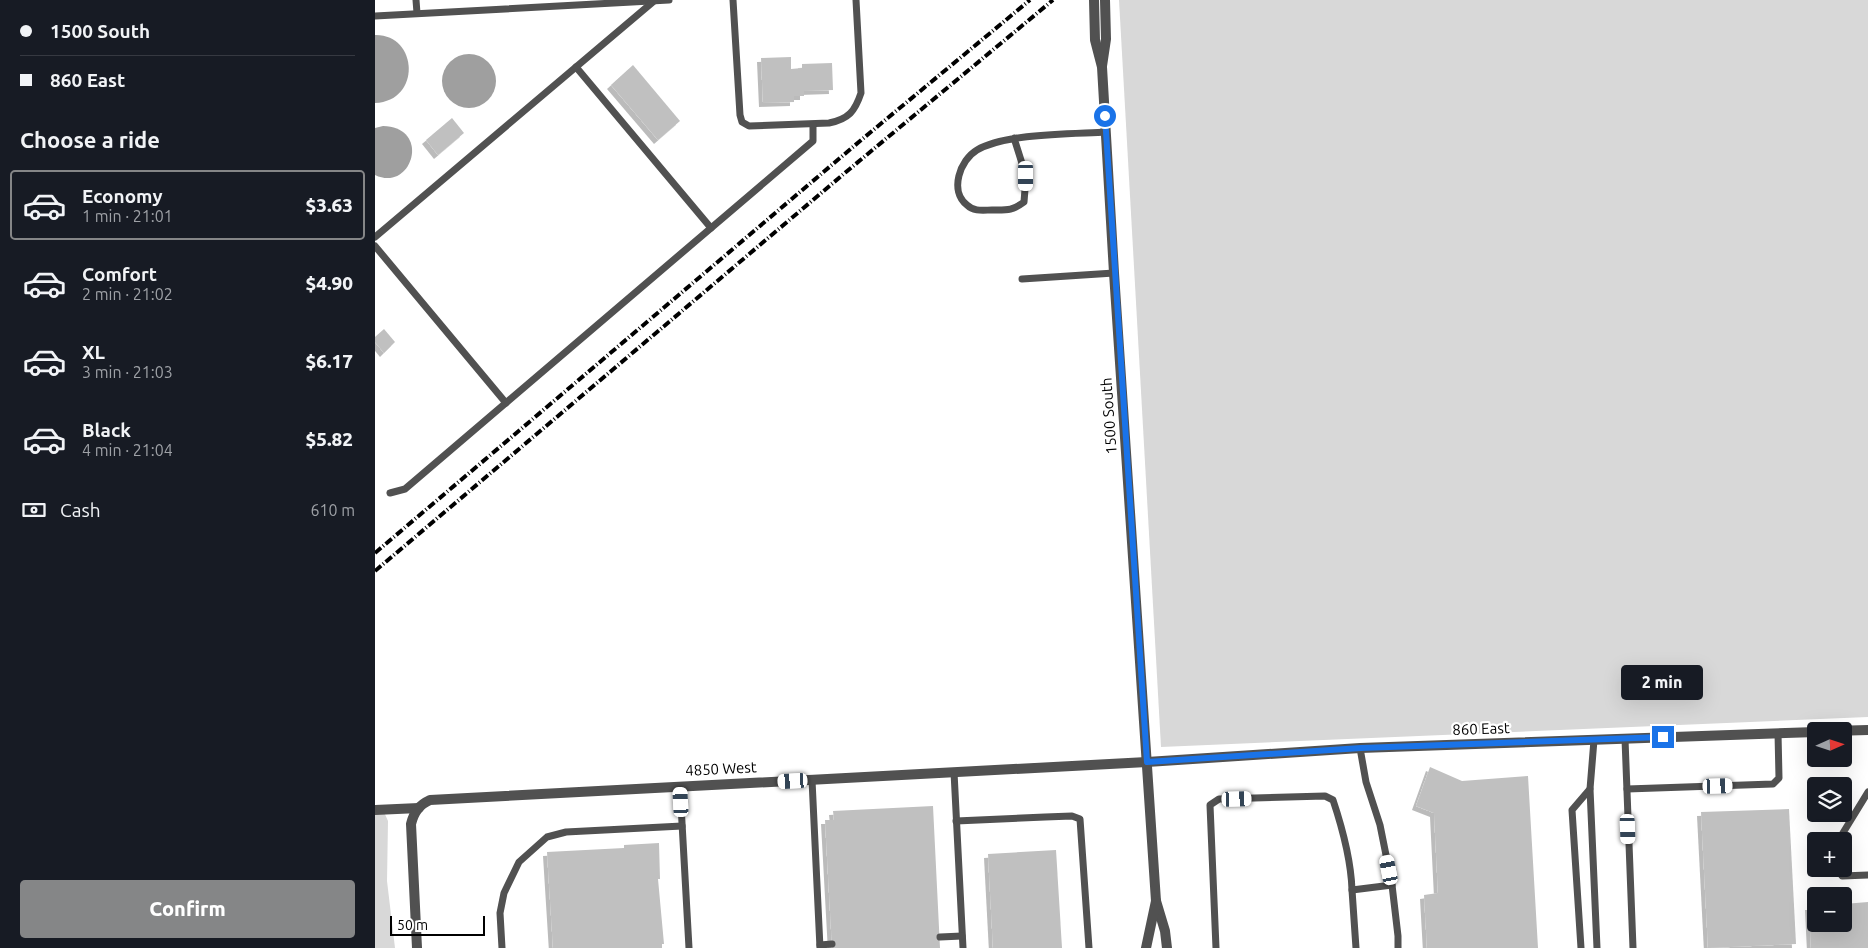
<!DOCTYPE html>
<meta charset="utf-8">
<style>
body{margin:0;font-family:Ubuntu,sans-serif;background:#20242c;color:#f1f3f6;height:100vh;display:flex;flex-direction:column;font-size:19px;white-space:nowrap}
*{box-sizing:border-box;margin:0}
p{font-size:16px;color:#9ea1a6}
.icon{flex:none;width:28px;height:28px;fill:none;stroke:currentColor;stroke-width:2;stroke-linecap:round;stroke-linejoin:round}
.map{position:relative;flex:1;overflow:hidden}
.sheet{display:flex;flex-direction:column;background:#171b24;width:375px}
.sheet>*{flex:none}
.hud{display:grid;align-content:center;height:110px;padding:0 20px;background:#171b24}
.needle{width:32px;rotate:87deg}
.buttons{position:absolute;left:1432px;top:722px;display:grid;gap:10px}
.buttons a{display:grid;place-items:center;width:45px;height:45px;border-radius:5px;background:#171b24;box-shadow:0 5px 20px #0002;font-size:25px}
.scale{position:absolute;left:15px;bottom:12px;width:95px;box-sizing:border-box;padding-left:5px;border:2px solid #000;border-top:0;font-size:14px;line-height:18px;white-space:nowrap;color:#000;-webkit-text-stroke:4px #fff;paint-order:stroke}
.end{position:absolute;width:22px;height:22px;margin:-11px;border:6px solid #1a73e8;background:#fff;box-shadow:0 0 0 2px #fff}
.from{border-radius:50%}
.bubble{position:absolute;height:35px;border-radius:5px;background:#171b24;box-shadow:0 5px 20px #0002;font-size:16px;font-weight:800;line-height:35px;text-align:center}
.car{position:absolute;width:15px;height:30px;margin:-15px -8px;border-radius:6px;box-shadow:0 0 4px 1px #0007;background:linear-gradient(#fff 24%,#345 0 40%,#fff 0 76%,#345 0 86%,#fff 0)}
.hud b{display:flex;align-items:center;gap:18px;height:48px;font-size:19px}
.hud b+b{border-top:1px solid #363941}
.hud i{width:12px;height:12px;background:#f1f3f6}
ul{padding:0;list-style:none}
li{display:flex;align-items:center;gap:15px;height:70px;margin:0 10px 8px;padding:0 10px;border:2px solid transparent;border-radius:5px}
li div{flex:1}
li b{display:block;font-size:19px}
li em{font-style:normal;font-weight:800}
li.on{border-color:#858687}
li>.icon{width:45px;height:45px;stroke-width:1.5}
h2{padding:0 20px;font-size:22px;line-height:60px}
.pay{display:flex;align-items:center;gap:12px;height:55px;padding:0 20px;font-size:19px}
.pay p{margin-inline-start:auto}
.primary-button{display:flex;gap:10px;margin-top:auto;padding:10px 20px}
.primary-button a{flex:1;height:58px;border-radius:5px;background:#858687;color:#fff;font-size:20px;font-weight:800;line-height:58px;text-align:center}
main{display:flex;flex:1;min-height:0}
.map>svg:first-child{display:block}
.grass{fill:#d8d8d8}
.water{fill:#9f9f9f}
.building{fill:#c0c0c0;filter:url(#shadow)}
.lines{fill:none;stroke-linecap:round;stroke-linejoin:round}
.service{stroke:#515151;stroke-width:7}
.minor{stroke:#515151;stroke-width:10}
.tertiary{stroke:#515151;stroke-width:10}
.rail{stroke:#000;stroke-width:4;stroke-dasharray:8 2.5 1 2.5;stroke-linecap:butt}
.route{stroke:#1a73e8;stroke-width:6}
.labels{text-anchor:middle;stroke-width:4.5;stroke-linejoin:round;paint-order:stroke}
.street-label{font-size:15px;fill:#000;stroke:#fff}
</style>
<main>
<section class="sheet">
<div class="hud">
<b><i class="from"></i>1500 South</b>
<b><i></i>860 East</b>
</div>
<h2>Choose a ride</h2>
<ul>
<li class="on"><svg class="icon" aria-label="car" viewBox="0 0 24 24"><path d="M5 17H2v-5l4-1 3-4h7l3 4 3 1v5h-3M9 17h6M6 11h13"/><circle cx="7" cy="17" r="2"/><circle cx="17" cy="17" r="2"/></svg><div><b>Economy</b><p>1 min · 21:01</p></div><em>$3.63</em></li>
<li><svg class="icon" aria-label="car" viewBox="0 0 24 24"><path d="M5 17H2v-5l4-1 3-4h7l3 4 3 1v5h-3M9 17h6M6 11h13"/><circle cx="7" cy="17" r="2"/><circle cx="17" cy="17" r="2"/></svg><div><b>Comfort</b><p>2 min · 21:02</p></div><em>$4.90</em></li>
<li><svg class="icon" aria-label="car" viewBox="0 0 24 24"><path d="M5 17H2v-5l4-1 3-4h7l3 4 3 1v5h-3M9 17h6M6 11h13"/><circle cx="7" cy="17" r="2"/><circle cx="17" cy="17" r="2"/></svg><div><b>XL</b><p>3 min · 21:03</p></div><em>$6.17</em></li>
<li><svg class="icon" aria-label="car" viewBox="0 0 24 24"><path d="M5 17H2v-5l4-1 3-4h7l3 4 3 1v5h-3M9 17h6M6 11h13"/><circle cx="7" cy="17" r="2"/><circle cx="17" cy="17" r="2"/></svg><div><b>Black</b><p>4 min · 21:04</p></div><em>$5.82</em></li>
</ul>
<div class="pay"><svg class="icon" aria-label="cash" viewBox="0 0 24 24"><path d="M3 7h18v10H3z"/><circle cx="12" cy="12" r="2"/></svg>Cash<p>610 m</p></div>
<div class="primary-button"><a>Confirm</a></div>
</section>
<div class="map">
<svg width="1493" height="948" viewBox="0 0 1493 948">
<defs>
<filter id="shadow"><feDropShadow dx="-4" dy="4" stdDeviation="0" flood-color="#0004"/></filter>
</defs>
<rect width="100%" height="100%" fill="#fff"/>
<g class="grass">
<polygon points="744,0 1493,0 1493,717 786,747"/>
<polygon points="9,812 13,821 12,881 20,948 0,948 0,813"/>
</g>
<g class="water">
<path d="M0,35c43,-1 47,66 0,68z"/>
<circle cx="94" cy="81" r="27"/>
<path d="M8,126c49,1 29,67 -8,49v-47z"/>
</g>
<g class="building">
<polygon points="416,57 416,69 427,68 427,64 457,63 458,90 429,91 429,96 419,96 419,102 388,103 386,58"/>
<polygon points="258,65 305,121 283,140 236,85"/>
<polygon points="77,118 89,133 63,155 51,140"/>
<polygon points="9,329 20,342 9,353 0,342 0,337"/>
<polygon points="1055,767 1087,781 1153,776 1163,948 1052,948 1049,895 1063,893 1059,813 1041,806"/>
<polygon points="558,806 565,948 457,948 450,820 459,820 458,811"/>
<polygon points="1414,809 1421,944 1333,948 1326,812"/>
<polygon points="284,843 285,879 283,879 289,944 287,944 287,948 178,948 172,852 249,848 249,845"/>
<polygon points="681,850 687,948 618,948 613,854"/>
<polygon points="1493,902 1493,948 1436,948 1434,906 1441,906 1441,924 1469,924 1469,904"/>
</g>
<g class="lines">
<g class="service">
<polyline points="41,0 42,13"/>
<path d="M358,0l7,115 2,7 7,4 80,-3c20,-4 26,-12 32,-30l-5,-93"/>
<polyline points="0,16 294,0"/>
<polyline points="201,67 336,228"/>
<path d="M639,138l12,38 -2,26c-12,9 -17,8 -32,8 -8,0 -18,2 -25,-5 -18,-14 -7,-45 10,-55 29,-17 95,-16 129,-18"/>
<polyline points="0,237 279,1"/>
<polyline points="0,246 131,403"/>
<polyline points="647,279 739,273"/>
<polyline points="15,493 30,489 438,141 438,125"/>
<polyline points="1250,739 1258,948"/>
<polyline points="985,748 991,782 1005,825 1017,885 1023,936 1023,948"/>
<polyline points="579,772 588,948"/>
<polyline points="437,780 445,948"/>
<polyline points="305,787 314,948"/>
<polyline points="1215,789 1222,948"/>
<polyline points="1252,789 1398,784 1404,778 1403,733"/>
<polyline points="581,821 670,817 697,816 705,819 714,948"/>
<polyline points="1463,841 1493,792"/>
<polyline points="1463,869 1467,876 1493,875"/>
<polyline points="977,890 981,948"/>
<polyline points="565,937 587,936"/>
<polyline points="445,945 457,944"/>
<polyline points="127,948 125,913 129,893 144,862 172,837 191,832 307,826"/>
<path d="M841,948l-6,-143 9,-6 106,-3 8,4c10,30 18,59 19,90l40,-5"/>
<polyline points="1206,948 1197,810 1215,789 1219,740"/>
</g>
<g class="minor">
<polyline points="0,810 44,808"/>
<path d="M42,948l-6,-124c3,-12 8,-19 19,-24l717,-38"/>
</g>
<g class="tertiary">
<polyline points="719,0 720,40 727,67 739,273 781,901 790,931 792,948"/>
<polyline points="727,66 731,39 730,0"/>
<polyline points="1457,731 1493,730"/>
<polyline points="772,762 985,748 1441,732"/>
<polyline points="771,948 781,901"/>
</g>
<g class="rail">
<polyline points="0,553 485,141 655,0"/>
<polyline points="0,571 471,172 678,0"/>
</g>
</g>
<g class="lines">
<polyline class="route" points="730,116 772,762 986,748 1288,737"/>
</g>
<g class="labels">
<g class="street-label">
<text transform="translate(734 416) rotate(-94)" y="5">1500 South</text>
<text transform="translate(1106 729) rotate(-2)" y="5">860 East</text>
<text transform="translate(346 769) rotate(-3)" y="5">4850 West</text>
</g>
</g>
</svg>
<div class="buttons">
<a><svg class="needle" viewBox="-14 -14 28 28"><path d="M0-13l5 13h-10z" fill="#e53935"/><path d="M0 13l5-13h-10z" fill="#9ea1a6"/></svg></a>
<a><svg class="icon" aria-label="layers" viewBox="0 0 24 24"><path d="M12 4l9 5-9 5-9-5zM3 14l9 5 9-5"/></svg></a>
<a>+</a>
<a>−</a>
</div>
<div class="scale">50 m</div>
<i class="end from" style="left:730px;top:116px"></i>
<i class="end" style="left:1288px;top:737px"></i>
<div class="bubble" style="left:1246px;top:665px;width:82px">2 min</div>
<i class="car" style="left:651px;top:176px;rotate:180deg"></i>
<i class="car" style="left:418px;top:781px;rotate:267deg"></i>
<i class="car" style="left:1343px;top:786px;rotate:88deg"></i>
<i class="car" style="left:862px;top:799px;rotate:88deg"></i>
<i class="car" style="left:306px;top:802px;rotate:357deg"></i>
<i class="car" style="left:1253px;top:829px;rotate:178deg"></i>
<i class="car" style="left:1014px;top:870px;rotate:349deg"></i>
</div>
</main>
